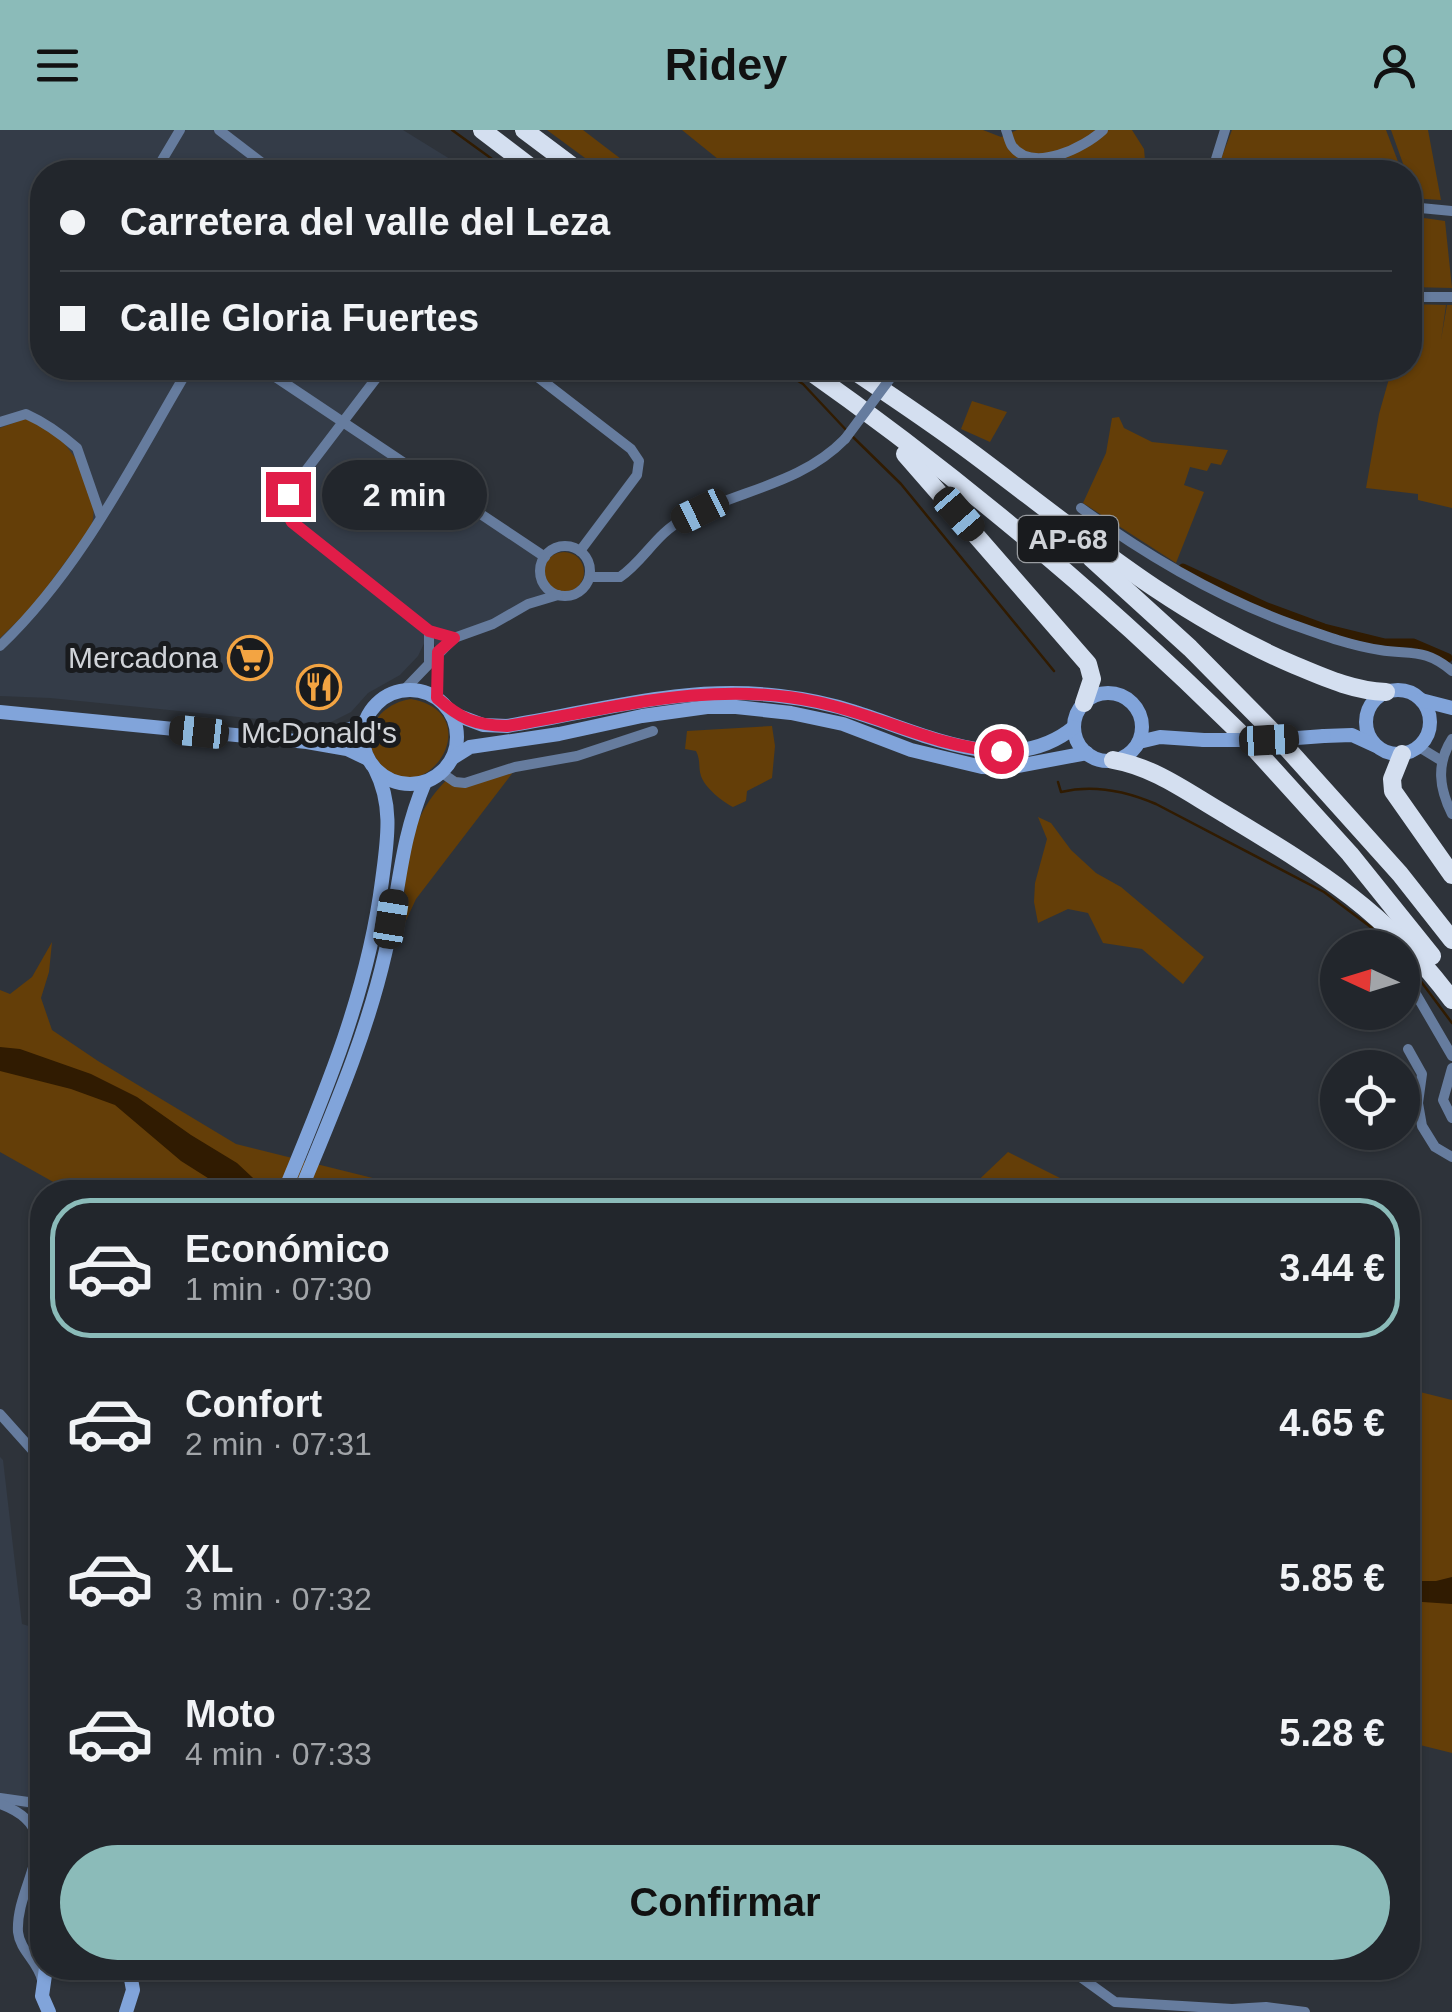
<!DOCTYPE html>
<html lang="es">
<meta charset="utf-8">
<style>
body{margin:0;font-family:Arial,sans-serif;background:#2e3238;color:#f1f3f6;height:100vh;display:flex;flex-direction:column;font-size:38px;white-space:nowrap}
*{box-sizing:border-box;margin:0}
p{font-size:32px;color:#a2a5a9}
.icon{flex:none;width:55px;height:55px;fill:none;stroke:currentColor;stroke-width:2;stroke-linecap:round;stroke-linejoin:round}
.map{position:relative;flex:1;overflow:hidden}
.side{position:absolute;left:30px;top:1050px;width:1390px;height:800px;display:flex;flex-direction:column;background:#22262c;border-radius:40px;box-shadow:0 2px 8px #0004,0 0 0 2px #3f4348}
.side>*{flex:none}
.top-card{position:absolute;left:30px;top:30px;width:1392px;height:220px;border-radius:40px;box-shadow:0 2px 8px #0004,0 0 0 2px #3f4348;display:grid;align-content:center;height:220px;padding:0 30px;background:#22262c}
.needle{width:65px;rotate:274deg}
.fabs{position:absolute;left:1320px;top:800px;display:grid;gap:20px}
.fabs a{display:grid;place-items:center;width:100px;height:100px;border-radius:50%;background:#22262c;box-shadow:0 2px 8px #0004,0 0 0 2px #3f4348;font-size:50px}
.end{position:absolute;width:45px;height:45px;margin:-22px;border:12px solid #e11d48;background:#fff;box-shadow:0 0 0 5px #fff}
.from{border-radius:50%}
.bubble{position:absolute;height:70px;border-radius:35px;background:#22262c;box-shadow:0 2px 8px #0004,0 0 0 2px #3f4348;font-size:32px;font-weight:700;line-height:70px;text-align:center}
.car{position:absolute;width:30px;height:60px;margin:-30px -15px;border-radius:12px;box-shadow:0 0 8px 2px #0007;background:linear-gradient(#222 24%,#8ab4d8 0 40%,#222 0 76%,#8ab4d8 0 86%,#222 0)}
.top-card b{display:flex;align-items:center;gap:35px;height:95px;font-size:38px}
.top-card b+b{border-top:2px solid #3f4348}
.top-card i{width:25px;height:25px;background:#f1f3f6}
ul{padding:18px 0 0;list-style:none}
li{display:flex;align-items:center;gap:30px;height:140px;margin:0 20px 15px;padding:0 10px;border:5px solid transparent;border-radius:40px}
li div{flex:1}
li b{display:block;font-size:38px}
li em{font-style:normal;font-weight:700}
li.on{border-color:#8bbbb9}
li>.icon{width:90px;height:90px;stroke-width:1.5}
.cta{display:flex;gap:20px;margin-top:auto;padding:20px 30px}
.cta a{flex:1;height:115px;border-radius:60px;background:#8bbbb9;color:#111;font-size:40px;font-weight:700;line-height:115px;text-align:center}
header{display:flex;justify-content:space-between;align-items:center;height:130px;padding:0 30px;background:#8bbbb9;color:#111;font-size:45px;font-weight:700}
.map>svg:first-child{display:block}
.built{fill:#343c48}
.green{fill:#643e08}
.water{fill:#301b01}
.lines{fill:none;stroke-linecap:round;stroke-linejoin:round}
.stream{stroke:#301b01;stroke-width:2.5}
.canal{stroke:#301b01;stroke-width:9}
.minor{stroke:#667c9e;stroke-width:10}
.secondary{stroke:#81a4da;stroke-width:14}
.motorway{stroke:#d4dff0;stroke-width:18}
.minor-bridge{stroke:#667c9e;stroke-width:10}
.secondary-bridge{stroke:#81a4da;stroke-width:14}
.route{stroke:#e11d48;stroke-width:12}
.labels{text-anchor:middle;stroke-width:10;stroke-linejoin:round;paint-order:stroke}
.shield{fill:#191b1e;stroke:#999ca0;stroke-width:2.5}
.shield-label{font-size:28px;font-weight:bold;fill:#d0d3d8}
.poi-label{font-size:30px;fill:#d0d3d8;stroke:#191b1e;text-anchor:end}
</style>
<header><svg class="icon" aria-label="menu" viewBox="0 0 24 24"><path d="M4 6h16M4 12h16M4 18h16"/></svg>Ridey<svg class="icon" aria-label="person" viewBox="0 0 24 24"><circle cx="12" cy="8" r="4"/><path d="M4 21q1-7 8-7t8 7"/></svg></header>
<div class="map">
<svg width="1452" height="1882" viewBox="0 0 1452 1882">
<rect width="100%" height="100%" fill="#2e333a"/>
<g class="built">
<polygon points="0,0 403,0 471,42 42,42 42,238 384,238 343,290 545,427 541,441 551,461 549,467 438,522 429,503 418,526 400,545 368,563 351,582 331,592 298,593 50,568 0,566"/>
<polygon points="0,1327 3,1330 22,1494 42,1500 42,1677 0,1680"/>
</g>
<g class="green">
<polygon points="547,0 583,0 638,42 604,42"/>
<polygon points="682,0 983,0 1001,7 1017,0 1132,0 1144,19 1146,42 734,42"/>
<polygon points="1232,0 1386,0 1402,42 1216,42"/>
<polygon points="1391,0 1428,0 1441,70 1410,68 1410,42 1406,42"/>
<polygon points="1410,86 1445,91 1452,158 1410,157"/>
<polygon points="1410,174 1446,175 1441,210 1447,175 1452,175 1452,378 1418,370 1418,364 1366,358 1379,284 1392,238 1410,238"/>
<polygon points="972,271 1007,282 990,312 961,299"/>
<polygon points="1119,287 1124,298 1152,312 1228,320 1221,335 1211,333 1207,341 1190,337 1184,355 1204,362 1176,433 1083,373 1106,323 1112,288"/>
<path d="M24,289c39,4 80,72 67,108l-58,79 -33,32v-210z"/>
<circle cx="564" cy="442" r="20"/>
<path d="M411,569c82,15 10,120 -33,62 -21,-28 3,-58 33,-62z"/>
<path d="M772,596l3,20 -3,32 -25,13 -1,10 -13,6c-10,-5 -28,-19 -32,-31 -3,-9 0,-15 -5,-25l-11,-2 2,-18z"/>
<path d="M514,641l-98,128 -14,30c5,-61 1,-110 50,-154l15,6z"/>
<polygon points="1038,687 1051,693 1071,720 1096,743 1121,757 1204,827 1183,854 1142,819 1103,813 1088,783 1068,779 1038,793 1034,772 1035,753 1047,709"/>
<polygon points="52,812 49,842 41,868 52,900 98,931 236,1014 429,1062 71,1062 0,1022 0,860 10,864 32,847"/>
<polygon points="1008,1022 1088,1062 966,1062"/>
<polygon points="1408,1259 1452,1270 1452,1623 1408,1612"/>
</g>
<g class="water">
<polygon points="0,917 20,919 91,944 137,967 191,1005 237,1033 268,1062 230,1062 181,1031 115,975 71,959 0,941"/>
<polygon points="1452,1447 1452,1474 1408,1471 1408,1451 1436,1451"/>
</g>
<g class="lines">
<g class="stream">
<polyline points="452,0 510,42"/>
<polyline points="777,238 803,254 848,302"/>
<polyline points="853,307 901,354 1054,541"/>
<path d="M1058,652l3,10c33,-8 65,-1 95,12l168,88 48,36"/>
<polyline points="1402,826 1452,893"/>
</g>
<polyline class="canal" points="1183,438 1267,477 1324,498 1385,513 1413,513 1448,528"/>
<g class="minor">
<polyline points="219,0 274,42"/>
<path d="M1006,0c2,5 3,11 6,16 21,28 73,1 91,-16"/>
<polyline points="155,42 180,0"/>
<polyline points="1212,42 1225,0"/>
<polyline points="1410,77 1452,81"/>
<polyline points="1410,167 1452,167"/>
<polyline points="262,238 545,427"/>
<polyline points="384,238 288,364 285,378 292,392 429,501"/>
<polyline points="526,238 631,319 639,331 637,345 580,421"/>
<path d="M0,292l26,-8c20,9 34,19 51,34l24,69"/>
<path d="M1081,378c66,48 134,88 210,116 28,10 60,22 89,26 31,5 45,-2 72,21"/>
<circle cx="565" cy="441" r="25"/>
<path d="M590,447h30c24,-16 36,-44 64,-58 54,-29 116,-34 161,-80"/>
<path d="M0,516c82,-78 132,-182 189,-278"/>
<polyline points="429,533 429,501 454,508"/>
<polyline points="404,560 454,508 493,494 528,474 558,465"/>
<polyline points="437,568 438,524"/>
<path d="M1452,609c-16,25 -13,49 0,75"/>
<polyline points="1419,617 1442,631"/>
<polyline points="442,643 455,652 465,653 515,637 577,626 653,601"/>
<polyline points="1402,851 1413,859 1452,926"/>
<polyline points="1350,891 1352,882"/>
<polyline points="1408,919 1422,944 1418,973 1422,996 1435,1017 1452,1027"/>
<polyline points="1452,938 1443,970 1452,988"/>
<polyline points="0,1284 42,1331"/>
<polyline points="0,1668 28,1672 42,1668"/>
<path d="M0,1674c73,27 15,77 18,128 2,19 20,29 24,48"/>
<polyline points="1068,1838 1115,1872 1232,1879 1266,1877 1305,1882"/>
</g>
<g class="secondary">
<circle cx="410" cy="607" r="47"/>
<circle cx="1398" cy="592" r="32"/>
<circle cx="1108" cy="597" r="34"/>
<polyline points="1421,570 1452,578"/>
<polyline points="0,582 307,612 347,619 368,629"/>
<path d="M451,583l32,12 24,1c91,-15 180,-42 273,-30 26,3 51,8 75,16 68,21 155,68 219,15"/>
<polyline points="1324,606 1352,605 1376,616"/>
<polyline points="311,611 353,598 366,591"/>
<polyline points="1139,612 1160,607 1204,610"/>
<polyline points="454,627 470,617 559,604 642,586 707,577 736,577 791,583 843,594 911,620 982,637 1008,638 1087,623"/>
<path d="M284,1062c42,-101 84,-201 98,-311 5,-39 12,-75 -7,-112"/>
<path d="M300,1062c32,-78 66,-155 85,-238 15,-63 14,-110 40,-172"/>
<polyline points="46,1838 42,1866 49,1882"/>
<polyline points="126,1882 133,1860 129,1838"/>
</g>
<g class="motorway">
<polyline points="482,0 537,42"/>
<polyline points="524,0 580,42"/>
<path d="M805,238c155,109 299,231 434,364"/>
<path d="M850,238c41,28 84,56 125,87 103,77 198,158 317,209 31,13 61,27 94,28"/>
<polyline points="905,324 1088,534 1092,549 1084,573"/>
<polyline points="1091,428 1190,518 1271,600"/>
<polyline points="1285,616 1400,744 1452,810"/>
<polyline points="1254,618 1350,724 1432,826"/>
<polyline points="1402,624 1392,649 1393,661 1452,745"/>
<path d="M1113,630c41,7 74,32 110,53 94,57 161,96 229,187"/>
</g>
<polyline class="minor-bridge" points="845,309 898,238"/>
<polyline class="secondary-bridge" points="1204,610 1269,610 1324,606"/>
</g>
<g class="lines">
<path class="route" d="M288,364l-3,14 7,14 137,109 25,7 -16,14 -1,46c24,21 37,27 70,28 104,-17 204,-47 310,-24 63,13 119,46 184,49"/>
</g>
<defs>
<symbol id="supermarket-ring" viewBox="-11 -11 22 22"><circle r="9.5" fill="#191b1e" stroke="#f3a442" stroke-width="1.5"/><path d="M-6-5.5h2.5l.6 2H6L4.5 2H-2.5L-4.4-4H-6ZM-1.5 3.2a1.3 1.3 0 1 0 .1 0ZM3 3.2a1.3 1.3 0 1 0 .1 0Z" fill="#f3a442"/></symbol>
<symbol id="restaurant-ring" viewBox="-11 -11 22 22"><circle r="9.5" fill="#191b1e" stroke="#f3a442" stroke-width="1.5"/><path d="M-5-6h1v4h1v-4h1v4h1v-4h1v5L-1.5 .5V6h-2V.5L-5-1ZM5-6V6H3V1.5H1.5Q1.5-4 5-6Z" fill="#f3a442"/></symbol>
</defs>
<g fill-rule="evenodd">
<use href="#supermarket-ring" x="225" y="503" width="50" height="50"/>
<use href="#restaurant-ring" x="294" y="532" width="50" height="50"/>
</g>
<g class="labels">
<rect class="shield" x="1018" y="386" width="100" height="46" rx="8"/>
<g class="shield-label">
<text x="1068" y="419">AP-68</text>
</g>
<g class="poi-label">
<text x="218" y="538">Mercadona</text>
<text x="319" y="613" text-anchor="middle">McDonald's</text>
</g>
</g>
</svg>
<div class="fabs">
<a><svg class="needle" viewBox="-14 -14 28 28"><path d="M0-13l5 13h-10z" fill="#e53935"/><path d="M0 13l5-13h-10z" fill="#a2a5a9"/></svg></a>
<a><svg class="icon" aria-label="locate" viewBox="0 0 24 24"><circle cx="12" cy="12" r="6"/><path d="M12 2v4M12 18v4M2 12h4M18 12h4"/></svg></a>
</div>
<i class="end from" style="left:1001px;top:621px"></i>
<i class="end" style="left:288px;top:364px"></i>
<div class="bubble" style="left:322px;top:330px;width:165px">2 min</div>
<i class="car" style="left:700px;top:381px;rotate:244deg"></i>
<i class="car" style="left:959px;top:384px;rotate:139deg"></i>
<i class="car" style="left:199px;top:602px;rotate:276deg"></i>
<i class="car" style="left:1269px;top:610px;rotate:87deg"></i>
<i class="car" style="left:391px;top:789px;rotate:9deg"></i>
<div class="top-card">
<b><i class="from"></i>Carretera del valle del Leza</b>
<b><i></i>Calle Gloria Fuertes</b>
</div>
<section class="side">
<ul>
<li class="on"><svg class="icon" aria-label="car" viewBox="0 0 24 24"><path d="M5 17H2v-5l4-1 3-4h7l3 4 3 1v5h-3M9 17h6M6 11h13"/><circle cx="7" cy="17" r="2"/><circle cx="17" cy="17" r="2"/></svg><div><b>Económico</b><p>1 min · 07:30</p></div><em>3.44 €</em></li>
<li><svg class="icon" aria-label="car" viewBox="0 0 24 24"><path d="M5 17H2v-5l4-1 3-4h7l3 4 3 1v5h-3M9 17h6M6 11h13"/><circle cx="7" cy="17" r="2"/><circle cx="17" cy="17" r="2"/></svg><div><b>Confort</b><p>2 min · 07:31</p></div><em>4.65 €</em></li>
<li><svg class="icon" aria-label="car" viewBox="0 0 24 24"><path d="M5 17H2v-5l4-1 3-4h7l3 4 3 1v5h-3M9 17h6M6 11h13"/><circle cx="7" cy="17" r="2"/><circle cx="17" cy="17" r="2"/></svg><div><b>XL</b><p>3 min · 07:32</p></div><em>5.85 €</em></li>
<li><svg class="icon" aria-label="car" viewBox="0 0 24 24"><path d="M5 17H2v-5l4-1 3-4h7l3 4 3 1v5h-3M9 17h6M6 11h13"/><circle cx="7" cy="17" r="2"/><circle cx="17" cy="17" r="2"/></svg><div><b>Moto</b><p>4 min · 07:33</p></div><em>5.28 €</em></li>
</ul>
<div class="cta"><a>Confirmar</a></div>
</section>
</div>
